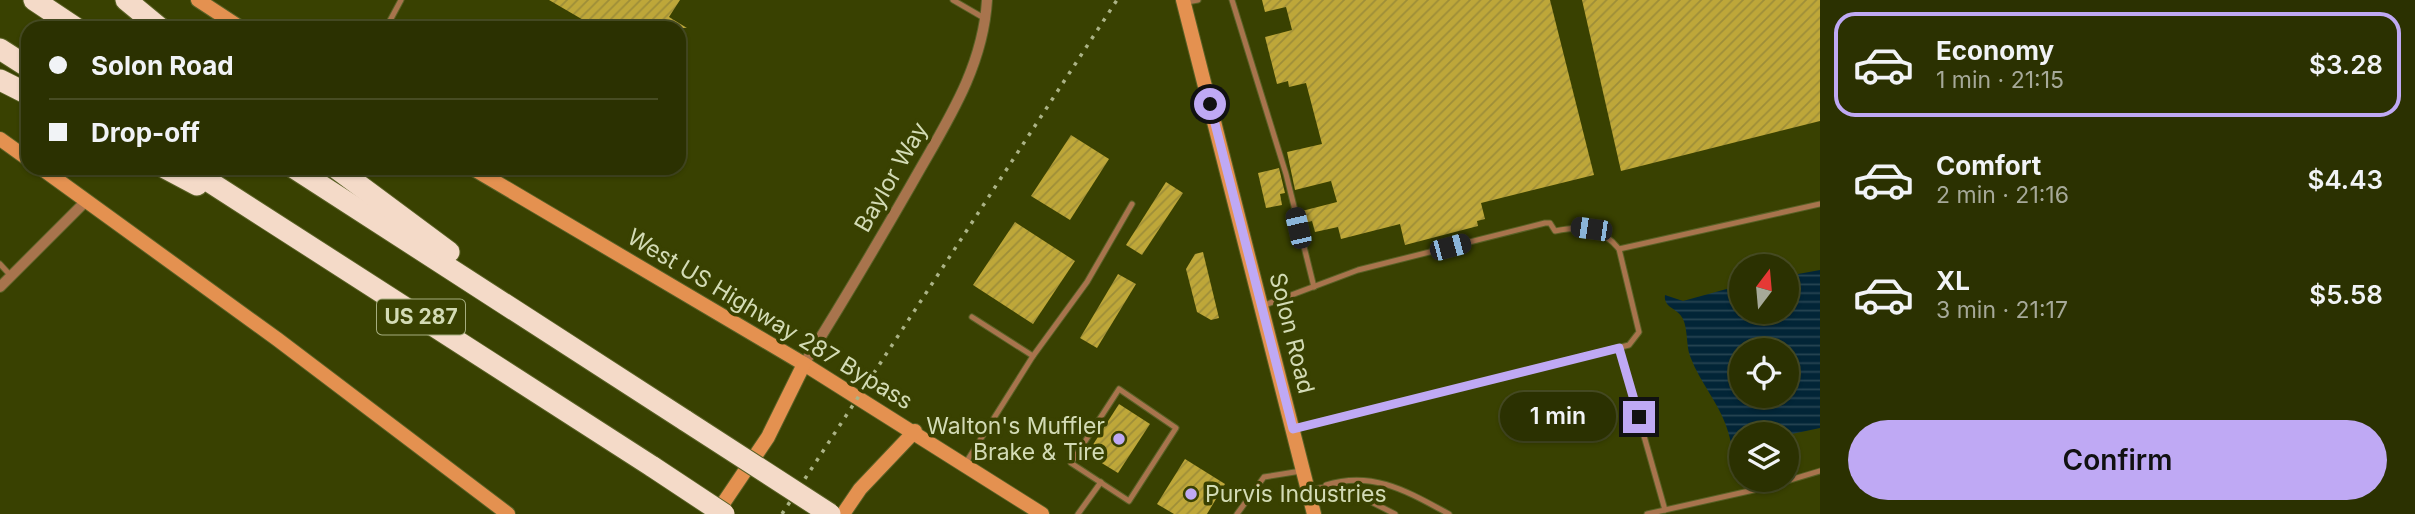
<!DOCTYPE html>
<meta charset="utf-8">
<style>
body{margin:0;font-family:Inter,sans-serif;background:#33390b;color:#f1f3f6;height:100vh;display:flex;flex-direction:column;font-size:26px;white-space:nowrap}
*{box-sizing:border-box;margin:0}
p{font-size:23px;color:#a6a999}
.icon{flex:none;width:38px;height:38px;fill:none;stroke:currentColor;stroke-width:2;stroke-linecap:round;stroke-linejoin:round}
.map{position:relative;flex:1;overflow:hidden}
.drawer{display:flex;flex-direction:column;background:#2b3101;width:595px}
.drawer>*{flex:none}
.banner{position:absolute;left:21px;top:21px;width:665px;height:154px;border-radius:21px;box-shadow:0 2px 5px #0004,0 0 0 2px #474c23;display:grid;align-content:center;height:154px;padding:0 28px;background:#2b3101}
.needle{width:46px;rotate:16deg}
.controls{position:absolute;left:1729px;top:254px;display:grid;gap:14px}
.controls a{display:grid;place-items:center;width:70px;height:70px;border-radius:50%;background:#2b3101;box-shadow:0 2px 5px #0004,0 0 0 2px #474c23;font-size:35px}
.end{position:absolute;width:32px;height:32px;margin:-16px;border:9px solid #bfa9f4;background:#111;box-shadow:0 0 0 4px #111}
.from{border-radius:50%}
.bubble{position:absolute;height:49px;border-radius:24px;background:#2b3101;box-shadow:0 2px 5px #0004,0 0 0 2px #474c23;font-size:23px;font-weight:600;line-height:49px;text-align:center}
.car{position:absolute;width:21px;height:42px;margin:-21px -10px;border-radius:9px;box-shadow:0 0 5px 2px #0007;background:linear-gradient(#222 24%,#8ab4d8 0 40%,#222 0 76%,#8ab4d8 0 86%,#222 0)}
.banner b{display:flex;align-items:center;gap:24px;height:66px;font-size:26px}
.banner b+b{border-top:2px solid #474c23}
.banner i{width:18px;height:18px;background:#f1f3f6}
ul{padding:12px 0 0;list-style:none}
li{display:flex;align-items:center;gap:21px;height:105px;margin:0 14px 10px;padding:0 14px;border:4px solid transparent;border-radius:21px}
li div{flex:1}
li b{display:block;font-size:26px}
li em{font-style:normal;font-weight:600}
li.current{border-color:#bfa9f4}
li>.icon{width:63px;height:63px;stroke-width:1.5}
.action{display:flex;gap:14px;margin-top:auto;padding:14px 28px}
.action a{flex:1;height:80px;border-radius:42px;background:#bfa9f4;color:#111;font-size:28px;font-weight:600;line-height:80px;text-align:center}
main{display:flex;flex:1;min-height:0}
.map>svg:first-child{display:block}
.water{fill:url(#water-rules);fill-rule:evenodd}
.building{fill:url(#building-hatch)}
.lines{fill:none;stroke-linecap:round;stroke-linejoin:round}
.lane-casing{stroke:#586025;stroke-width:7}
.street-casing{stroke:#586025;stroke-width:12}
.secondary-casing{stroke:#586025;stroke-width:16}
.highway-casing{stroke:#586025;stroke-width:23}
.lane{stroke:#a8744d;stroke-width:5}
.street{stroke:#a8744d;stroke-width:10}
.secondary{stroke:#e49150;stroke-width:14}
.highway{stroke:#f4dac8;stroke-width:21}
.rail{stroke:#abb386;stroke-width:3.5;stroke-dasharray:3.5 7;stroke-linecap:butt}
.highway-bridge-casing{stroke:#586025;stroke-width:23;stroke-linecap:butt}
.highway-bridge{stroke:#f4dac8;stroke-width:21}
.route{stroke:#bfa9f4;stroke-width:9}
.poi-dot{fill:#bfa9f4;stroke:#394101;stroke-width:2.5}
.labels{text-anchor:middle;stroke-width:7;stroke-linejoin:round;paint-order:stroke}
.shield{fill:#394101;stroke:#a5ad7f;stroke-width:2}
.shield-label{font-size:21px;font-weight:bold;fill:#d3dbb5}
.street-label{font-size:23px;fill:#d3dbb5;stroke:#394101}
.poi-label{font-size:23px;fill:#d3dbb5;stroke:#394101;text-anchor:end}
</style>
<main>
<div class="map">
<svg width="1820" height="514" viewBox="0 0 1820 514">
<defs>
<pattern id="water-rules" width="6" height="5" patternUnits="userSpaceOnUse" patternTransform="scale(1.75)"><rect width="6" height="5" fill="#022537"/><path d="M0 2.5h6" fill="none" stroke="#264452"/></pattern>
<pattern id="building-hatch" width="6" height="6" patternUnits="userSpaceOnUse" patternTransform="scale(1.75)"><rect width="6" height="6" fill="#bea739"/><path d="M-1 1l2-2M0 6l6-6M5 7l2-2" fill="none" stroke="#9e8e38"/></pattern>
</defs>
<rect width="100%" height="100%" fill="#394101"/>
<path class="water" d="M1820,270v158l-33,7 -46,-1v8l-10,1c-7,-36 -29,-55 -41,-87 -4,-11 -2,-26 -7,-37 -5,-11 -20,-11 -18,-24l18,6 58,-16v27h46v-36zM1741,350h46v46h-46z"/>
<g class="building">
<polygon points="549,0 680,0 669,17 687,28 597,28"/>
<polygon points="1262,0 1550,0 1594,175 1481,203 1485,219 1477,221 1478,226 1405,245 1400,224 1341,239 1338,227 1315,232 1312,221 1305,223 1302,211 1337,202 1331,181 1295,190 1287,152 1322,144 1306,83 1289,87 1288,81 1277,84 1265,37 1292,30 1286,7 1265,12"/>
<polygon points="1582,0 1820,0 1820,121 1621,171"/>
<polygon points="1071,135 1109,159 1070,220 1031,196"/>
<polygon points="1279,168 1285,193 1280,194 1282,205 1266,208 1258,173"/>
<polygon points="1166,182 1183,193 1142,255 1126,245"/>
<polygon points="1015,222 1075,261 1033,324 973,285"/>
<polygon points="1203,252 1219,318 1211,320 1197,312 1186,269 1195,254"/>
<polygon points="1118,274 1136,284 1097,348 1080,338"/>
<polygon points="1119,404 1150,424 1118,473 1087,454"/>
<polygon points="1185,459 1225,484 1207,514 1174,514 1157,504"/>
</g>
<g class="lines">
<defs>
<g id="lane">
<polyline points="953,0 984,18"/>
<polyline points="1232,0 1286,174 1314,287"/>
<polyline points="1187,2 1198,0"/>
<polyline points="386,28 401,0"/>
<polyline points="0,264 11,276"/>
<path d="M1262,306l96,-36 187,-47h5l5,8c28,-6 46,-4 64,18"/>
<polyline points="1619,348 1665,510"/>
<polyline points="1033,356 1087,282 1132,204"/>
<polygon points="1119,389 1176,428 1129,501 1071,463"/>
<polyline points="1293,429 1629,345 1639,332 1619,249 1820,204"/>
<polyline points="965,464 1033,356 972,317"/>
<path d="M1326,485c47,-15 82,7 123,29"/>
<polyline points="1308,490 1338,485 1395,514"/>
<polyline points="1078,514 1101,482"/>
<polyline points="1237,514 1264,477 1301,471"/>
<polyline points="1647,514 1767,487 1820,471"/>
</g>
<g id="street">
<polyline points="0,287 86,201"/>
<path d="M804,364c37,-59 72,-118 107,-179 33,-59 72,-115 76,-185"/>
</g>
<g id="secondary">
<polyline points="198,0 241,28"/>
<polyline points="1183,0 1314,514"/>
<polyline points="0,139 28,159"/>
<polyline points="41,168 277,339 508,514"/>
<polyline points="472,168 804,364 1042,514"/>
<polyline points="716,514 768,437 804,364"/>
<polyline points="843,514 860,489 915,431"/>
</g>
<g id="highway">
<polyline points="34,0 76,28"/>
<polyline points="126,0 160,28"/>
<polyline points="0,49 28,67"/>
<polyline points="0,80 28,94"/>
<polyline points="165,168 197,185"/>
<polyline points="188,168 653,467"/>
<polyline points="294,168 686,421"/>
<polyline points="336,168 449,252"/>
</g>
</defs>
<use href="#lane" class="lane-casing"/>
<use href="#street" class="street-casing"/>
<use href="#secondary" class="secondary-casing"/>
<use href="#highway" class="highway-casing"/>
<use href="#lane" class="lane"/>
<use href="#street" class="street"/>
<use href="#secondary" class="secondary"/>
<use href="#highway" class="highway"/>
<polyline class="rail" points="782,514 1117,0"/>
<defs>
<g id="highway-bridge">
<polyline points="686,421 830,514"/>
<polyline points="653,467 724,514"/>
</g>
</defs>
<use href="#highway-bridge" class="highway-bridge-casing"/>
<use href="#highway-bridge" class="highway-bridge"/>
</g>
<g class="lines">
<polyline class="route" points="1210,104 1293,429 1619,348 1639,417"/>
</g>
<g class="poi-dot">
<circle cx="1119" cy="439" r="7"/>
<circle cx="1191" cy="494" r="7"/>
</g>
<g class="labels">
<rect class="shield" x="377" y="299.5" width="88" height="35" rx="5"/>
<g class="shield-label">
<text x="421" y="324">US 287</text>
</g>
<g class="street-label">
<text transform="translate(891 177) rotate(-60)" y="8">Baylor Way</text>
<text transform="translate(770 319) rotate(31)" y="8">West US Highway 287 Bypass</text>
<text transform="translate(1292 333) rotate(76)" y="8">Solon Road</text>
</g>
<g class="poi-label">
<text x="1105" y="434">Walton's Muffler<tspan x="1105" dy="26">Brake &amp; Tire</tspan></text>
<text x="1205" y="502" text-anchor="start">Purvis Industries</text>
</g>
</g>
</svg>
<div class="controls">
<a><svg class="needle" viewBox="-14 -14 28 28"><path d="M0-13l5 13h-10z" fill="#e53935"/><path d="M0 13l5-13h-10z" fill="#a6a999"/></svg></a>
<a><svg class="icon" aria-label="locate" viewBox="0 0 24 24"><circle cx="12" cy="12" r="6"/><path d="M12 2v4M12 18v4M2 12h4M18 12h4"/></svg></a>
<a><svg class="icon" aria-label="layers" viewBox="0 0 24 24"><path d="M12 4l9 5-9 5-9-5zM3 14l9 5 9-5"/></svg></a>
</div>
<i class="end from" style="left:1210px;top:104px"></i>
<i class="end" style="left:1639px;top:417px"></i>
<div class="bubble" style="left:1500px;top:392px;width:116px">1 min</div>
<i class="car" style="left:1298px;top:228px;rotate:347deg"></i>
<i class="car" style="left:1591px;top:229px;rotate:278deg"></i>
<i class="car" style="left:1450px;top:247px;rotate:75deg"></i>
<div class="banner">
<b><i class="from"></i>Solon Road</b>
<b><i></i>Drop-off</b>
</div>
</div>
<section class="drawer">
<ul>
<li class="current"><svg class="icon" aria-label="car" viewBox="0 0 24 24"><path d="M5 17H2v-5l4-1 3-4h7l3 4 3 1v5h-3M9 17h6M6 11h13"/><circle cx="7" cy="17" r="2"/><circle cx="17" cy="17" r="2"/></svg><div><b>Economy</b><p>1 min · 21:15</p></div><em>$3.28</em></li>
<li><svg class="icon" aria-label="car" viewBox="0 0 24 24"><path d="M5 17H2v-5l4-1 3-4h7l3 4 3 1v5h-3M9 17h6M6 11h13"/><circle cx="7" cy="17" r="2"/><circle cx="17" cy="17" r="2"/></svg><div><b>Comfort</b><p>2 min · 21:16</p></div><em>$4.43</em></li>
<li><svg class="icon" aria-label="car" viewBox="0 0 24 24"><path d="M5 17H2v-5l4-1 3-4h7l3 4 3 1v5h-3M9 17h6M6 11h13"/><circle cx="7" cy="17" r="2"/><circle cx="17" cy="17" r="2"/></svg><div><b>XL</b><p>3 min · 21:17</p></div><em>$5.58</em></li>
</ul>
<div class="action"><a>Confirm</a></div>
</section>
</main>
